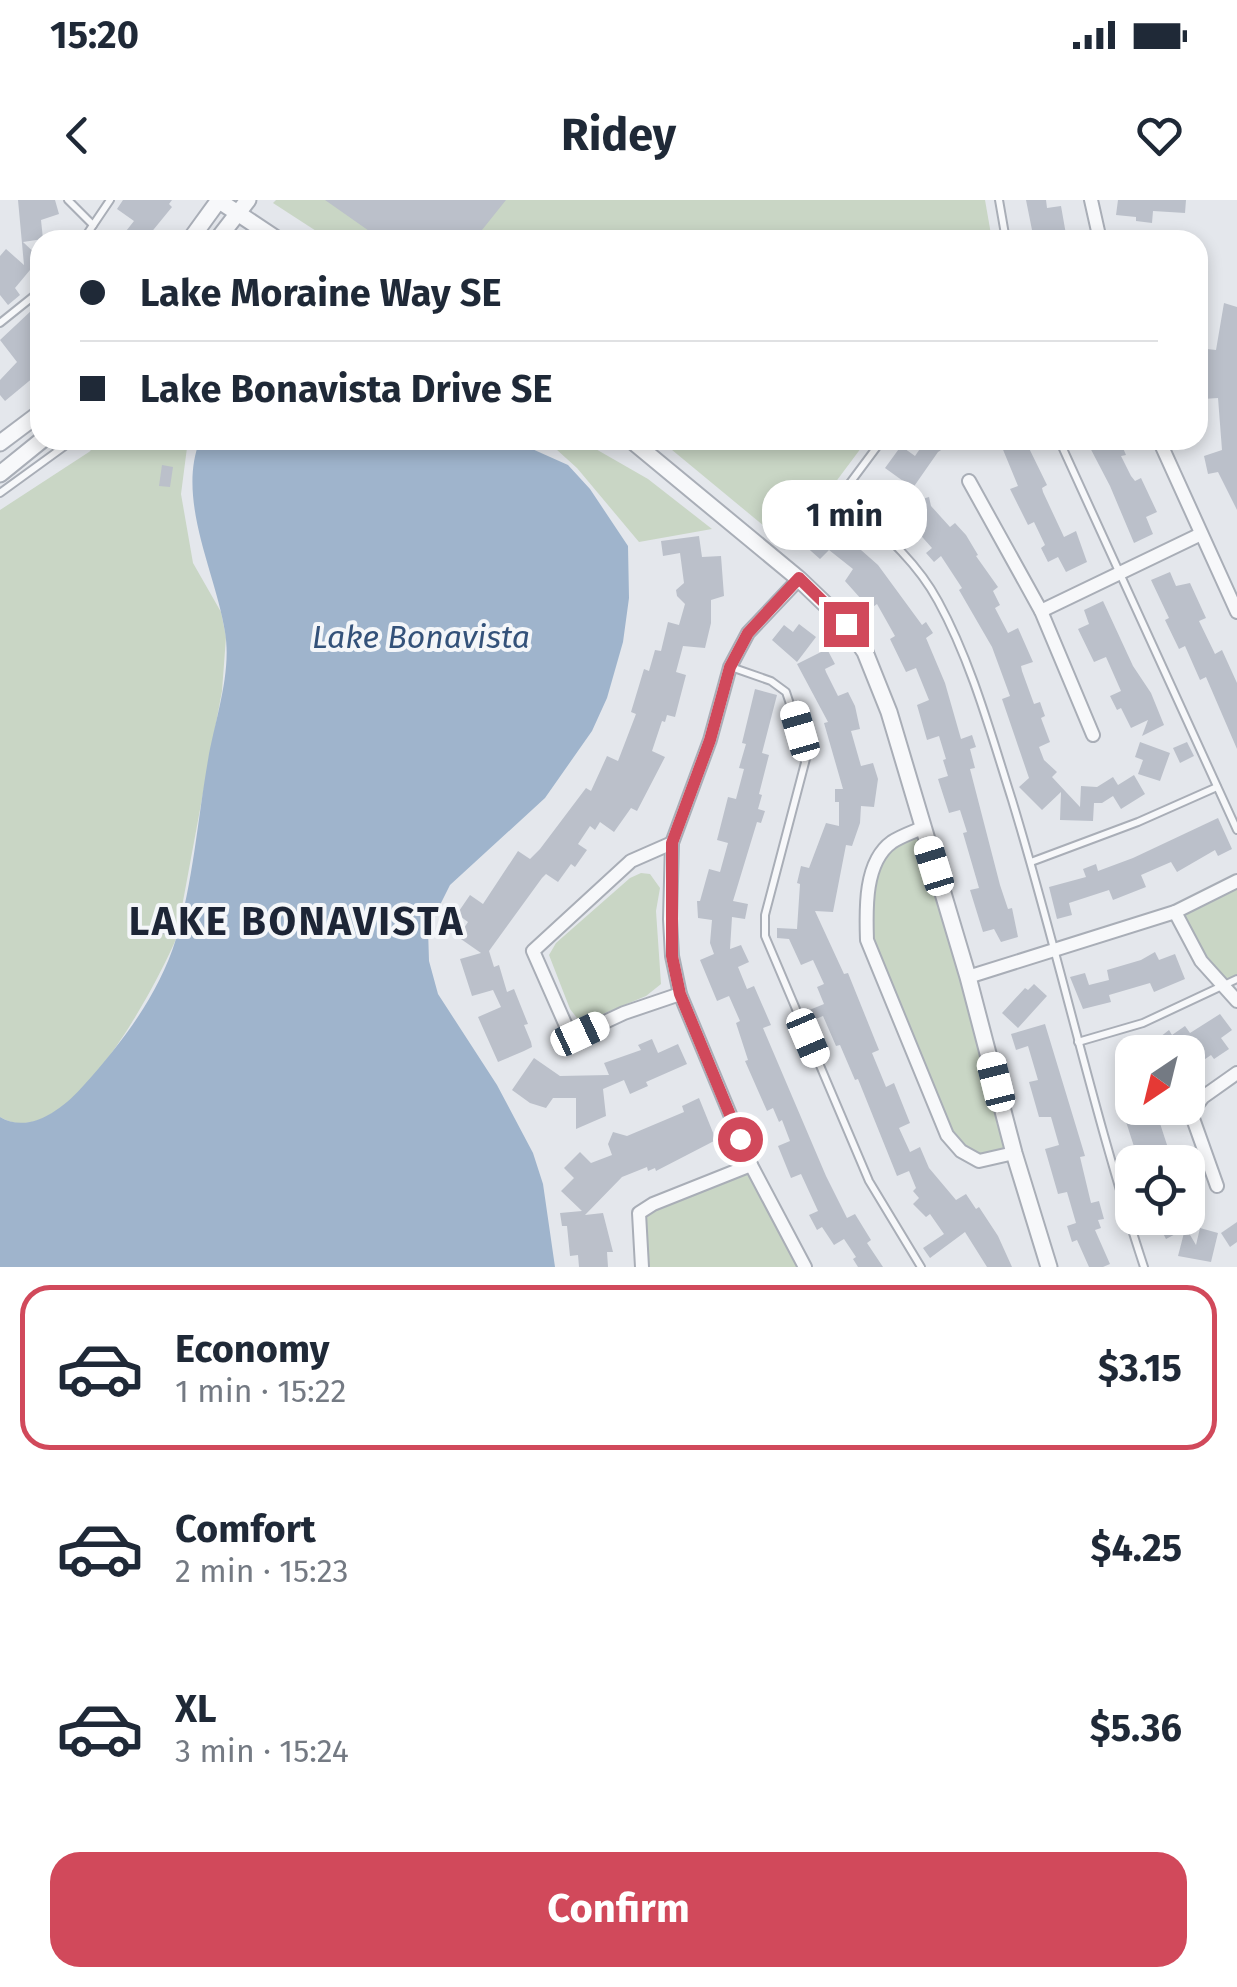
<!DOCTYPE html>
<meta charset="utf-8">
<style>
body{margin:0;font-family:"Fira Sans",sans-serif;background:#f2f2f3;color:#1f2937;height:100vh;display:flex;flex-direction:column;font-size:38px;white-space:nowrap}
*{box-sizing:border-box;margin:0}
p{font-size:32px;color:#747a83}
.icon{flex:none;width:55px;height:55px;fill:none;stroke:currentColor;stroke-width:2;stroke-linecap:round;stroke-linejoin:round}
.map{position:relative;height:1067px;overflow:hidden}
.side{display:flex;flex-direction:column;background:#fff;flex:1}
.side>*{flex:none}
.banner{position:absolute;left:30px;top:30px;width:1178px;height:220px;border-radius:30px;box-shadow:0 5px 15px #0003;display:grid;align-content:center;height:220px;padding:0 50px;background:#fff}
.needle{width:65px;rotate:215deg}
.fabs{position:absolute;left:1115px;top:835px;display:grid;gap:20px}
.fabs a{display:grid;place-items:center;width:90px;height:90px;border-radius:20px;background:#fff;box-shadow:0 5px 15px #0003;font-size:50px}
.end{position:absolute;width:45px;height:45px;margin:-22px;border:12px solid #d1495b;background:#fff;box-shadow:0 0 0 5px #fff}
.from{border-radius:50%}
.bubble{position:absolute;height:70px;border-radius:30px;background:#fff;box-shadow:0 5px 15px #0003;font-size:32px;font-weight:700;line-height:70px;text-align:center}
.car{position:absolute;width:30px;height:60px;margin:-30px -15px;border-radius:12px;box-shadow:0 0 8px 2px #0007;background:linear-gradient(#fff 24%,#345 0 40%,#fff 0 76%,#345 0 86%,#fff 0)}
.banner b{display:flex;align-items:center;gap:35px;height:95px;font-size:38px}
.banner b+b{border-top:2px solid #e0e1e3}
.banner i{width:25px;height:25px;background:#1f2937}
ul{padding:18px 0 0;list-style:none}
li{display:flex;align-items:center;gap:30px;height:165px;margin:0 20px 15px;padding:0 30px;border:5px solid transparent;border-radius:30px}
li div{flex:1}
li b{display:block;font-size:38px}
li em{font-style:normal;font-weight:700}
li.on{border-color:#d1495b}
li>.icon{width:90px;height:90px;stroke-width:1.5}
.button{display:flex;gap:20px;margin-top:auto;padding:20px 50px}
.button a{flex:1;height:115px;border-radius:30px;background:#d1495b;color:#fff;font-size:40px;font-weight:700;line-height:115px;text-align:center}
.status{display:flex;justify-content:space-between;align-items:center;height:70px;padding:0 50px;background:#fff;direction:ltr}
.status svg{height:28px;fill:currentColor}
header{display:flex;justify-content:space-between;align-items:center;height:130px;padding:0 50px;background:#fff;font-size:45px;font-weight:700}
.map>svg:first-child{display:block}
.green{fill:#c9d6c5}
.water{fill:#9fb4cc}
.building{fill:#bbc0ca}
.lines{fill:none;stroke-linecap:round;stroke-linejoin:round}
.service-casing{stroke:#a9aeb7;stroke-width:10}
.minor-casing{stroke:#a9aeb7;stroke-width:16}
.tertiary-casing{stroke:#a9aeb7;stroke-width:19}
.service{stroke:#f7f8fa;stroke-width:6}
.minor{stroke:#f7f8fa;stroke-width:12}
.tertiary{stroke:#f7f8fa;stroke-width:15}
.route{stroke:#d1495b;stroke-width:12}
.labels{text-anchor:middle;stroke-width:8;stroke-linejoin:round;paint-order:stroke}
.water-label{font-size:32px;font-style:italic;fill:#34527a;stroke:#f4f6f9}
.district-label{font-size:40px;font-weight:bold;letter-spacing:2.5px;fill:#1d2536;stroke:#f4f6f9}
</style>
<div class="status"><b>15:20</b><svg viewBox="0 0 49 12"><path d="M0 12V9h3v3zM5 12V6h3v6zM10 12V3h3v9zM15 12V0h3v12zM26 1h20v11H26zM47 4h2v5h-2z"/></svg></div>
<header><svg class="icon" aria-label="back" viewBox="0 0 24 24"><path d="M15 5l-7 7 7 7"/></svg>Ridey<svg class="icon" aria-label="heart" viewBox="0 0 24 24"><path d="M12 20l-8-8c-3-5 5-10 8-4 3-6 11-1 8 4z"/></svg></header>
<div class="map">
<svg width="1237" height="1067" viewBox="0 0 1237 1067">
<rect width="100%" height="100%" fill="#e4e7ec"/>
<g class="green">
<polygon points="276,0 985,0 992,40 330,40 273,3"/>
<path d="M101,240h87l-7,54 12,69 28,49 5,25 -4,54 -46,248c-20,47 -109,219 -176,178v-607l89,-58z"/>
<polygon points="546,240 580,240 648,279 712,329 639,342 577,268"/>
<polygon points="660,240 867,240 826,295 832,301 793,350"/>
<polygon points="922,628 1014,953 979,961 947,935 878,770 866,715 876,660"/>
<polygon points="641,673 650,674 660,688 656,711 661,784 646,796 588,820 577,818 570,809 549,755 556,743 630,678"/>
<polygon points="1237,681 1237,779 1223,786 1175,712"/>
<polygon points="751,965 805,1067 642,1067 639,1013"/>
</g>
<path class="water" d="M200,240h312l56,25 22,24 38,57 1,52 -6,44 -16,56 -15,33 -47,67 -95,87 -22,44 1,32 9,33 59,91 36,68 10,31 12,83h-555v-150c30,18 64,-9 84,-32 38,-42 75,-91 92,-146 17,-56 22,-122 32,-179 7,-41 24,-87 17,-128 -9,-59 -49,-132 -25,-192z"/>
<g class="building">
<polygon points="18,0 55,0 59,14 41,20 43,39 23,42 40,58 15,88 20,95 8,105 0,95 0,56 6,49 24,65"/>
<polygon points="123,0 172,0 169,4 172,7 145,40 119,40 134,21 117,9"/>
<polygon points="325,0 506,0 474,40 459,40 453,36 450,40 382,40"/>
<polygon points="1026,0 1046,0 1047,8 1061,6 1067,40 1034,40"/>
<polygon points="1118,0 1186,0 1185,13 1153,11 1152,23 1136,21 1136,17 1116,15"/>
<polygon points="1224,103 1237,107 1237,310 1218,272 1208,274 1204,256 1222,250 1218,198 1203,199 1200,165 1198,164 1198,148 1216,150"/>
<polygon points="32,110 40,118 40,172 5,201 0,195 0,180 17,162 0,140"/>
<polygon points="926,240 957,240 938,252 901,305 929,297 931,306 950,327 955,323 966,335 978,355 976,356 998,387 993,391 1000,405 995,408 1008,433 1018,428 1033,462 1021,466 1022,471 1034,504 1040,502 1045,516 1041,518 1050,542 1039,547 1044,560 1057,572 1052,577 1080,607 1081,586 1097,587 1113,577 1118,585 1134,575 1145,594 1121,609 1113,596 1102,603 1094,603 1093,621 1060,620 1061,592 1042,610 1019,587 1029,578 1002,499 1010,496 992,447 959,390 962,388 941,356 934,362 926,353 932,348 907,320 899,322 890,292 910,286 885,268 901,246 915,256"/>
<polygon points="999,240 1025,240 1047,285 1042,288 1043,292 1064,337 1076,331 1087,362 1066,372 1058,357 1048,362 1041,348 1045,345 1034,322 1028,325 1010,289 1018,286"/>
<polygon points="1086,240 1110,240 1112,244 1120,241 1126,255 1121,256 1131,276 1135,281 1141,278 1157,312 1146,317 1153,334 1134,343 1110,286"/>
<polygon points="162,265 173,267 170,287 159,286"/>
<polygon points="827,320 878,365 922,425 926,422 933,433 926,438 945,483 961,539 972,535 976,547 970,549 975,568 970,569 1000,685 1008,709 1012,708 1018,737 1001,742 994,729 983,732 970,690 979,688 963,633 967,632 960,610 949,613 938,579 948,576 943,560 946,559 939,536 927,540 917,505 929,500 916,468 906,472 890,439 895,436 877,404 870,409 845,381 853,369 829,350 820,359 803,344"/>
<polygon points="699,336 702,357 721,356 724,396 711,400 711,423 705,448 683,446 676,472 686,475 675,517 667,515 665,522 662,521 652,551 665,557 637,611 631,608 614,632 600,622 595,630 590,626 578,644 587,650 575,667 571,664 558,682 546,674 542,678 489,751 494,767 499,765 507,792 514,789 528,824 524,825 531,842 532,847 524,851 498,862 478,817 501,807 493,790 472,796 460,759 481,753 458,737 468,722 457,714 470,695 483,704 518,651 530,659 540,649 586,588 591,591 607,556 618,561 636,514 631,512 644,469 649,471 655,450 661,451 668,422 679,425 685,404 677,396 676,390 684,383 680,353 663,356 661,341"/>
<polygon points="1170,372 1176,386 1190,383 1206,418 1199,421 1215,454 1222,450 1237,483 1237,549 1206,477 1200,480 1185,446 1179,449 1165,420 1169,418 1151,380"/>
<polygon points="1103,401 1133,466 1151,493 1164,525 1142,536 1148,520 1131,528 1121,508 1117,510 1110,496 1121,491 1106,457 1094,462 1078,429 1089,424 1084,410"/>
<polygon points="799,424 816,437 797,462 772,440 784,425 793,432"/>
<polygon points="827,449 835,464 825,469 826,472 838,496 848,492 855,506 860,529 851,531 861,566 873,563 878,579 874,607 861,606 860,623 852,646 846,645 833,712 815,711 844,774 848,773 879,850 872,853 886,887 894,883 910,923 899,928 910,952 920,947 929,968 956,1000 966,994 976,1009 979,1007 998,1036 1012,1067 987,1067 965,1032 930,1058 923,1048 944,1034 930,1014 926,1017 913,1004 919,998 913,991 916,988 909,971 897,976 858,879 855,880 840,845 836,846 823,816 811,821 807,811 824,804 817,787 824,784 813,760 801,765 789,739 777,738 777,728 797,729 800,684 797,683 801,666 809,668 826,623 839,626 839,602 835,602 835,589 843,589 824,523 828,522 797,464"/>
<polygon points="755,489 777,495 762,553 769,555 759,594 762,595 758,609 765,611 761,623 757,622 733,701 748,704 745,719 732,717 730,749 741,745 749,762 738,767 747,789 754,786 771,825 763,828 826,976 847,1018 855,1014 871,1040 867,1043 883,1067 858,1067 853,1059 856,1057 844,1039 834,1045 822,1027 817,1030 809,1015 818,1011 801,974 791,978 778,946 790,941 782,920 779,922 773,908 767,911 745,861 748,860 736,823 740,821 729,796 717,801 700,760 714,754 710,743 712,720 698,718 697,701 700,701 709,669 720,672 728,643 717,640 728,597 736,599 744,569 739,568 746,544 742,543"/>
<polygon points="1140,542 1170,553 1160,581 1138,574 1143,560 1135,557"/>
<polygon points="1187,542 1194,556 1180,563 1173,548"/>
<polygon points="1218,618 1232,649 1218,656 1215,650 1177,672 1171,662 1141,675 1146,687 1113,700 1109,690 1069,703 1072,715 1057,719 1049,687 1086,677 1083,669 1096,664 1098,671 1133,658"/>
<polygon points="158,717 173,720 170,736 154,732"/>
<polygon points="1155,752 1159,760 1175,754 1185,779 1154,792 1150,783 1109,795 1111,802 1083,809 1070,777 1085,773 1089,785 1109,780 1107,770 1141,760"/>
<polygon points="1034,784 1047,796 1018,828 1002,813 1025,788 1028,790"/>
<polygon points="1220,814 1232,830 1221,838 1229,849 1214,859 1211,855 1195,866 1188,852 1164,852 1158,844 1163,841 1160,837 1169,830 1172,835 1185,826 1190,833"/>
<polygon points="1045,824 1085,956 1080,957 1091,1003 1099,1001 1104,1019 1098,1020 1101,1028 1095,1030 1110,1064 1103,1067 1089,1067 1077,1040 1072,1042 1067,1026 1076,1023 1067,992 1058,994 1045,949 1059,945 1051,917 1039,917 1029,882 1038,880 1028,846 1016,850 1011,834"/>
<polygon points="652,839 658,853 678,844 687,864 646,882 648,886 630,894 624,880 603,889 606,916 576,929 576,898 553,898 546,908 530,903 512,890 534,858 560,876 609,875 604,863 641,850 638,845"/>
<polygon points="1132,896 1132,908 1155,908 1168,948 1155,952 1158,962 1139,962 1119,900"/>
<polygon points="699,898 716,940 656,971 655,968 648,971 647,967 622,977 585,1015 603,1013 613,1052 607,1052 608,1067 579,1067 578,1055 570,1056 567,1026 562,1026 560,1013 582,1011 561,991 574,978 564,968 580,952 591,963 612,955 608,944 613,932 627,936 684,912 682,906"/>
<polygon points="1155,1018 1180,1018 1196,1045 1200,1028 1218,1033 1211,1062 1178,1056 1185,1029 1166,1039"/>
<polygon points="1237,1022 1237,1042 1230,1047 1221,1033"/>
</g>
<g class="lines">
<defs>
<g id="service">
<polyline points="68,0 93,25"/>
<polyline points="999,0 1006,40"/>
<polyline points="83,40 110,0"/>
<polyline points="0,123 40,91"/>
<path d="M882,240l-41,55c35,32 74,63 97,106 33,60 53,133 74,199 47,154 81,313 132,467"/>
<polyline points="1059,240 1237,630"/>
<polyline points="0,293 73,240"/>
<polyline points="731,467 771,481 786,492 807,555 765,715 765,736 869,981 921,1067"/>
<polyline points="1031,662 1138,622 1217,587"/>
<polyline points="1078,842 1143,823 1237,779"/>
</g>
<g id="minor">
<polyline points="1091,0 1100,40"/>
<polyline points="1159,240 1237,412"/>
<polyline points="969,281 1041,411 1093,535"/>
<polyline points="799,379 748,433 730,467 710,540 672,643 670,719 672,756 680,794 751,965 805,1067"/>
<polyline points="1041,411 1201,334"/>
<path d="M922,628c-9,4 -21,8 -30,14 -28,20 -26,68 -25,98l80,195 14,16 18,10 35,-8"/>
<polyline points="672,643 631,661 533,751 567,828 579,834 624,813 680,794"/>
<polyline points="1175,712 1201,761 1237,801"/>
<polyline points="968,777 1175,712 1237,681"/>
<polyline points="1217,986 1191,913 1203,897 1237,873"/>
<polyline points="642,1067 639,1013 653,1004 751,965"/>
</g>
<g id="tertiary">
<polyline points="218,0 278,40"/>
<polyline points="190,40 219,0"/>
<polyline points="217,40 248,0"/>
<polyline points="631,240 799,379 846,424 865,452 889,512 968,777 1014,953 1049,1067"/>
<polyline points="0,243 40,213"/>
<polyline points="0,274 42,240"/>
</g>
</defs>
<use href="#service" class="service-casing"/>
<use href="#minor" class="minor-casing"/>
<use href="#tertiary" class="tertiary-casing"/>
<use href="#service" class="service"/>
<use href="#minor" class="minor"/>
<use href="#tertiary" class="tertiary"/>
</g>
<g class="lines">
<polyline class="route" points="740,939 680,794 672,756 672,643 710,540 730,467 748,433 799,378 846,424"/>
</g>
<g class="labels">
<g class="water-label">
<text x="421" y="448">Lake Bonavista</text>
</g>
<g class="district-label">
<text x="297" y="735">LAKE BONAVISTA</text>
</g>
</g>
</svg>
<div class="fabs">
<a><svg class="needle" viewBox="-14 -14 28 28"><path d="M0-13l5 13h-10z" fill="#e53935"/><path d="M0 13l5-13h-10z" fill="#747a83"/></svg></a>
<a><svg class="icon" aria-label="locate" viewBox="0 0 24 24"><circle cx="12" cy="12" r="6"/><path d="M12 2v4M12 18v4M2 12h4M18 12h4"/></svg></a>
</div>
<i class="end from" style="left:740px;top:939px"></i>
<i class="end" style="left:846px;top:424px"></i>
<div class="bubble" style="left:762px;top:280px;width:165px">1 min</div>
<i class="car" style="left:800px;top:531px;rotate:344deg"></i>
<i class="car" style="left:934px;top:666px;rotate:343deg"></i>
<i class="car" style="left:580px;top:834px;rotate:65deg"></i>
<i class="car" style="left:808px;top:838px;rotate:157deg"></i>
<i class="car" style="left:996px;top:882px;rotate:346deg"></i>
<div class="banner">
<b><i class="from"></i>Lake Moraine Way SE</b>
<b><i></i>Lake Bonavista Drive SE</b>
</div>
</div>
<section class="side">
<ul>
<li class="on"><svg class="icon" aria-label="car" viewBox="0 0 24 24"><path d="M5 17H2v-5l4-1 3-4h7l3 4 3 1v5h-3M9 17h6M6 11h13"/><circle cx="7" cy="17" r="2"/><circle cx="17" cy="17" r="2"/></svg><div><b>Economy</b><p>1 min · 15:22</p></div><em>$3.15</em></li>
<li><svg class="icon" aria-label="car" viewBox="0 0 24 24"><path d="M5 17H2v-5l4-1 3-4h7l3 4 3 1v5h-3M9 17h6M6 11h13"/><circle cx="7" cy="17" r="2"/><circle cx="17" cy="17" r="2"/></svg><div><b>Comfort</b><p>2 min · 15:23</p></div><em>$4.25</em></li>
<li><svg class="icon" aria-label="car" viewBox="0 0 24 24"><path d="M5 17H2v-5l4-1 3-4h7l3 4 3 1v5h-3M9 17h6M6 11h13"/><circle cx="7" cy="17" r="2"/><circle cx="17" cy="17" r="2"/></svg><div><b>XL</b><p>3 min · 15:24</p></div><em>$5.36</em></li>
</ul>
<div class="button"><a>Confirm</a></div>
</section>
